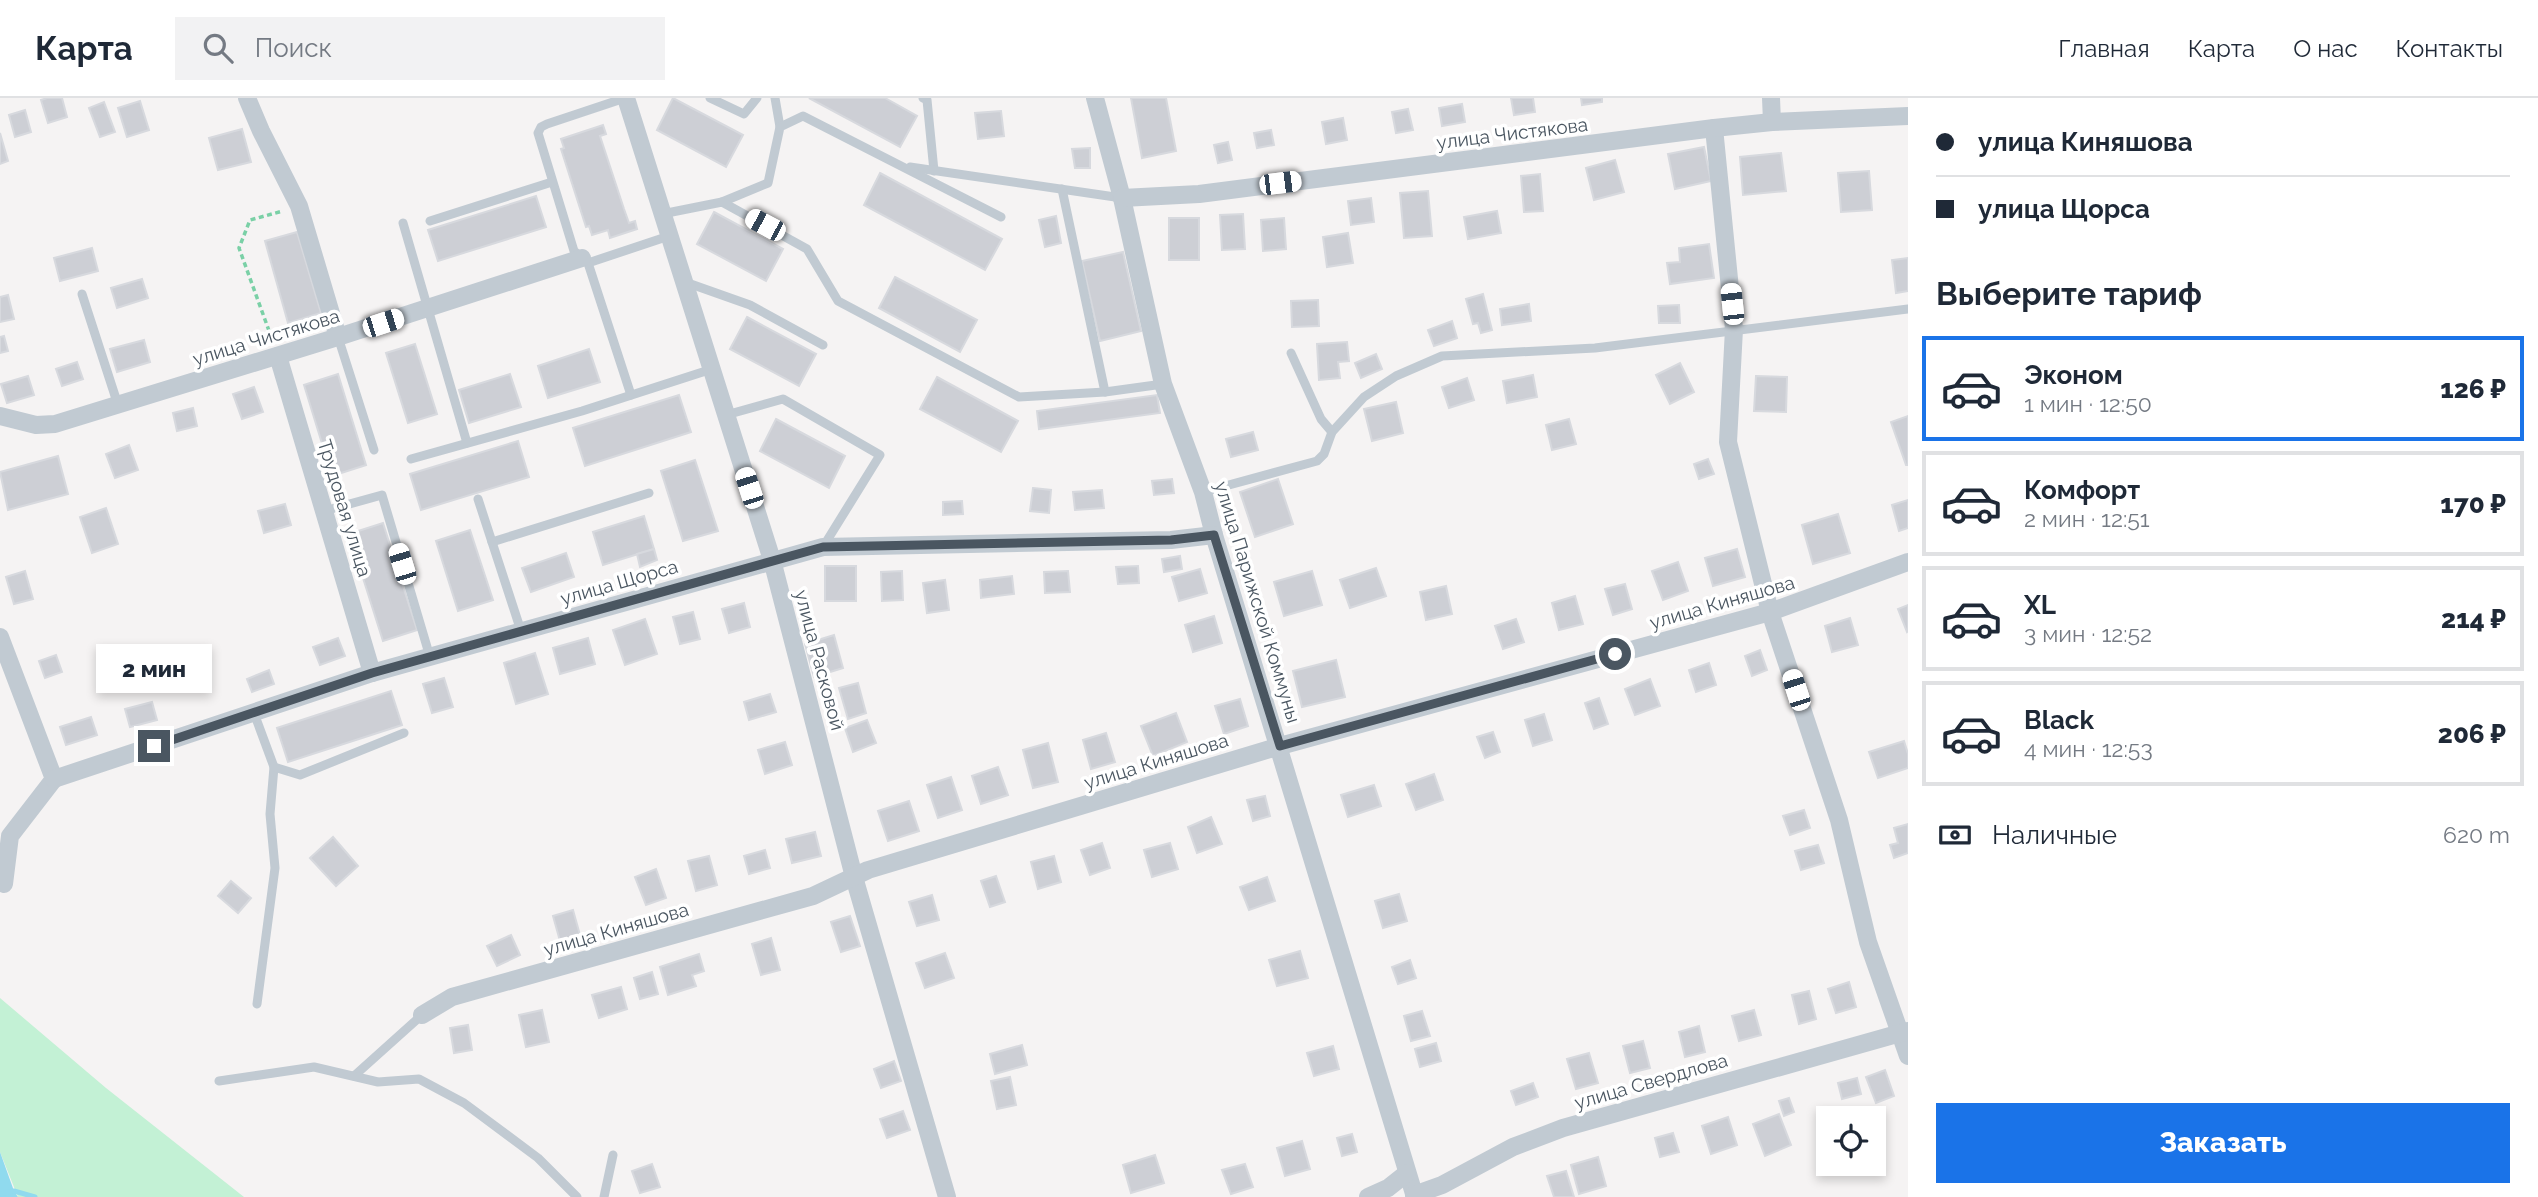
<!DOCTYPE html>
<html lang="ru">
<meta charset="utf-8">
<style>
body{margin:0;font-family:Raleway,sans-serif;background:#f2f2f3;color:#1f2937;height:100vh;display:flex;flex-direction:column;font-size:26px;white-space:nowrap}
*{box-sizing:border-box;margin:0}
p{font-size:23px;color:#747a83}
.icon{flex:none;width:38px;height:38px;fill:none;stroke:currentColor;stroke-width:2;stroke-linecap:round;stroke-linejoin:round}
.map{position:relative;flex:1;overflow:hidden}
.sheet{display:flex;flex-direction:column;background:#fff;width:630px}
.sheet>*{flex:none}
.top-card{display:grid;align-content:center;height:154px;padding:0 28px;background:#fff}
.fabs{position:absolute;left:1816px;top:1008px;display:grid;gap:14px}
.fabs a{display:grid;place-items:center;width:70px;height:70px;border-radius:0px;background:#fff;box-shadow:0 4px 10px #0003;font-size:35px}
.end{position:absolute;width:32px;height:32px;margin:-16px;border:9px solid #4a5661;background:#fff;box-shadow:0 0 0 4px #fff}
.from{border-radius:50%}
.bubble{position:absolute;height:49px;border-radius:0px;background:#fff;box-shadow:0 4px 10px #0003;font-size:23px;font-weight:800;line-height:49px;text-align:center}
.car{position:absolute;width:21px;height:42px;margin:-21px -10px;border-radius:9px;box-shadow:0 0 5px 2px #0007;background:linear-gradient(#fff 24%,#345 0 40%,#fff 0 76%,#345 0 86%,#fff 0)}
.top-card b{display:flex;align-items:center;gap:24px;height:66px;font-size:26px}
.top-card b+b{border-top:2px solid #e0e1e3}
.top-card i{width:18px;height:18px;background:#1f2937}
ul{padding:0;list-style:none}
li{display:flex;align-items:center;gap:21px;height:105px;margin:0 14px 10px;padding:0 14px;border:4px solid #e0e1e3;border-radius:0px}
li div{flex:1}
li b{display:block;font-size:26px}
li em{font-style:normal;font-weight:800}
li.on{border-color:#1a73e8}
li>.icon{width:63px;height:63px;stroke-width:1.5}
h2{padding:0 28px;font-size:32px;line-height:84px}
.pay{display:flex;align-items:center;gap:18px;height:77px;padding:0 28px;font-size:26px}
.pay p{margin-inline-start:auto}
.button{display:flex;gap:14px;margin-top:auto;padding:14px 28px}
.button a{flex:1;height:80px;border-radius:0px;background:#1a73e8;color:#fff;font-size:28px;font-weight:800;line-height:80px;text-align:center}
header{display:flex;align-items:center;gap:42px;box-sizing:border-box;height:98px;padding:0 35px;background:#fff;border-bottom:2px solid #e0e1e3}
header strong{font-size:33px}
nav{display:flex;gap:38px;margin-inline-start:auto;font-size:24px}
.search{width:490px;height:63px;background:#f2f2f3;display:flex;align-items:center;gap:18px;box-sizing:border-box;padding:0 24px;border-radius:0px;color:#747a83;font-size:26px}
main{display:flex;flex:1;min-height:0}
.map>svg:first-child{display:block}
.green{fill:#c3f1d5}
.water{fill:#90daee}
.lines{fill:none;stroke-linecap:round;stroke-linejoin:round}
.stream{stroke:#90daee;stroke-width:5}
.building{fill:#cdcfd5;stroke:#d7d9de;stroke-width:2}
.path{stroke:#7ad0a6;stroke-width:3.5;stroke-dasharray:5 3.5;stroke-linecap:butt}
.service{stroke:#c1cad2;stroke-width:9}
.minor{stroke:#c1cad2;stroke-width:18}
.route{stroke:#4a5661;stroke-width:9}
.labels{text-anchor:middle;stroke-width:7;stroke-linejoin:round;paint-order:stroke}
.street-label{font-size:19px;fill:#4a5661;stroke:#fff}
</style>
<header>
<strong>Карта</strong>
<div class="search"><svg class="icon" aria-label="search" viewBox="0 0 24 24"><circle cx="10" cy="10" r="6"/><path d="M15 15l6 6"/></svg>Поиск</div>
<nav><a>Главная</a><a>Карта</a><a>О нас</a><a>Контакты</a></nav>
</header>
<main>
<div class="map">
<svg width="1908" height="1099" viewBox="0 0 1908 1099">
<rect width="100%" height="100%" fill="#f5f3f3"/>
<polygon class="green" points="0,900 106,990 244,1099 18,1099 0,1054"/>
<polygon class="water" points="0,1054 14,1093 18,1099 0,1099"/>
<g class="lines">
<polyline class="stream" points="0,1096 14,1093 35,1099"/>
</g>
<g class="building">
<polygon points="47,0 62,0 67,19 48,25 41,2"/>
<polygon points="673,0 743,37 726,69 657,32"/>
<polygon points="809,0 885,0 917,18 900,49"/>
<polygon points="1131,0 1166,0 1176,53 1142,60"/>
<polygon points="1511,0 1533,0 1535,14 1514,17"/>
<polygon points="1581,0 1602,0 1602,4 1582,7"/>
<polygon points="140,3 149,32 127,39 118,10"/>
<polygon points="104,4 115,34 100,39 89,10"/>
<polygon points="1462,6 1465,24 1442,28 1439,10"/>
<polygon points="1408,11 1413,32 1396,35 1392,14"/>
<polygon points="25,12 31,34 15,39 9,17"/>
<polygon points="1001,13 1004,38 978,41 975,15"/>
<polygon points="1343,20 1347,42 1326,46 1322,24"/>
<polygon points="603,27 606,36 600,38 624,111 629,125 635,123 637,131 610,140 608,132 592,137 589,128 586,129 561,51 564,50 561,41"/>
<polygon points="242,31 251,64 218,72 209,40"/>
<polygon points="1271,32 1274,47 1257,50 1254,35"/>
<polygon points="0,35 8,63 0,66"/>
<polygon points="1228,44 1232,62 1218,65 1214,47"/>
<polygon points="1704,49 1711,83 1675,91 1668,56"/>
<polygon points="1090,50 1090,70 1075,70 1072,51"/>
<polygon points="1781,55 1786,93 1743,97 1740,59"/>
<polygon points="1615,62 1624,94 1594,102 1586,70"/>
<polygon points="1869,73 1872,112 1841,114 1838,75"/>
<polygon points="880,75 1002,141 985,172 864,107"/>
<polygon points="1540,76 1543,113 1524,114 1521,78"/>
<polygon points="1428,93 1432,138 1404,140 1400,95"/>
<polygon points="536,98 546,129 438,163 428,132"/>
<polygon points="1371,100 1374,124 1351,127 1348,103"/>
<polygon points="1497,113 1501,135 1468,141 1464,119"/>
<polygon points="714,114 783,151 766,183 697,146"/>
<polygon points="1243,116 1245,151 1222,152 1220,117"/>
<polygon points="1056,118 1061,145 1045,149 1039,122"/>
<rect x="1169" y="120" width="30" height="42"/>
<polygon points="1284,120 1286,151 1263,153 1261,122"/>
<polygon points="297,134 321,215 288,225 265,143"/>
<polygon points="1348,135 1353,165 1327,169 1323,139"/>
<polygon points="1709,146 1714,180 1670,186 1667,165 1680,164 1679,150"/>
<polygon points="92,150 98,173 60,183 54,160"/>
<polygon points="1123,154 1141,233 1100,243 1082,163"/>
<polygon points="1908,160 1908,193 1896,195 1892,162"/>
<polygon points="895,179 977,222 960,254 879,210"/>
<polygon points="142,181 148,200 117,210 111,190"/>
<polygon points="1483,196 1492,232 1481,235 1478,225 1473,226 1466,201"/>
<polygon points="8,197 14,221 0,224 0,199"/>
<polygon points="1318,202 1319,228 1292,229 1291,203"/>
<polygon points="1529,206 1531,223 1502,227 1500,211"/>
<polygon points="1679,207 1680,225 1659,225 1658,208"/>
<polygon points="747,219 816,256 799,288 730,251"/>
<polygon points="1452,223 1457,240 1434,248 1428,232"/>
<polygon points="4,238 8,253 0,255 0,239"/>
<polygon points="144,242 150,264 117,274 110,251"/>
<polygon points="1347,244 1349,263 1338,264 1340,280 1319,282 1317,246"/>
<polygon points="415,246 437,316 408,325 386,255"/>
<polygon points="589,251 600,284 548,300 538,268"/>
<polygon points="1376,256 1382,271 1361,280 1355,265"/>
<polygon points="77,264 83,281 62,288 56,271"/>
<polygon points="1680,265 1694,294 1670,306 1656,277"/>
<polygon points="338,276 366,367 332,378 304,287"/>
<polygon points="510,276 521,309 469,325 459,292"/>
<polygon points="1533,277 1537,299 1507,305 1503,283"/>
<polygon points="28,278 34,297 7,305 1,286"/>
<polygon points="1756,278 1787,279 1786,314 1754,313"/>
<polygon points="937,279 1018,323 1001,354 920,311"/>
<polygon points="1467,280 1474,302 1449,310 1442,289"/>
<polygon points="254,289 263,314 242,321 233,296"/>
<polygon points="679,297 691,334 585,368 573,330"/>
<polygon points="1157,297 1160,315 1039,331 1037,313"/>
<polygon points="1396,304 1403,335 1372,343 1364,311"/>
<polygon points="193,310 197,328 177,333 173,315"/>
<polygon points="1908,318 1908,367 1906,367 1891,324"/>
<polygon points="776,321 845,358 829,390 760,353"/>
<polygon points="1569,321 1576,346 1552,352 1546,327"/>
<polygon points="1253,334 1258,352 1231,359 1226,341"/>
<polygon points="518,343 529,379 421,412 410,376"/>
<polygon points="129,347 138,372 115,380 106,356"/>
<polygon points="58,358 68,396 8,412 0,374"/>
<polygon points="1708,361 1714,376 1699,381 1694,366"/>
<polygon points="695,362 718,433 683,443 661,373"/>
<polygon points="1172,381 1174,395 1154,397 1152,383"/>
<polygon points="1278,381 1293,426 1255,439 1240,394"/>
<polygon points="1033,390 1051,392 1049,415 1030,413"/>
<polygon points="1102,392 1104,410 1075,412 1073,394"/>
<polygon points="1908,402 1908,430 1899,433 1892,407"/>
<polygon points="962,403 963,416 943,417 943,404"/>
<polygon points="285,406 291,427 264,435 258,413"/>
<polygon points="106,410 118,446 92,455 80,419"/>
<polygon points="1838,416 1850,455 1813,466 1802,427"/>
<polygon points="644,418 654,451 603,467 593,434"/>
<polygon points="383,425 417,532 383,543 349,436"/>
<polygon points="470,432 493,502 458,513 436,443"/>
<polygon points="654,451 657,462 640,469 637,456"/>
<polygon points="1737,451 1745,479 1713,488 1705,460"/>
<polygon points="566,455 574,479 531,494 522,470"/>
<polygon points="1180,458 1182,471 1164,474 1162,461"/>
<polygon points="1678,464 1688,493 1663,502 1652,473"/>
<rect x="825" y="468" width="31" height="35"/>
<polygon points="1138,468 1139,485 1118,486 1116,469"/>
<polygon points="1376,470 1386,498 1350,510 1340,482"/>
<polygon points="1200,471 1207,495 1179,503 1172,479"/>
<polygon points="25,473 33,501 14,506 6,479"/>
<polygon points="902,473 903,502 882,503 881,474"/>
<polygon points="1068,473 1070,494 1045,495 1044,474"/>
<polygon points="1312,473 1322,507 1284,518 1274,484"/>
<polygon points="1012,478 1014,496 981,500 980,482"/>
<polygon points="945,482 949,512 927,515 923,485"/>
<polygon points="1625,486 1632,511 1613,517 1605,491"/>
<polygon points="1446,488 1452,516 1426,522 1420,494"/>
<polygon points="1575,498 1583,526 1559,532 1552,505"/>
<polygon points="744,505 750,529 729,535 722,511"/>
<polygon points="1908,507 1908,533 1907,534 1898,511"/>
<polygon points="693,514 700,541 680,546 673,519"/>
<polygon points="1214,518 1222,545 1193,554 1185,527"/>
<polygon points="1850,520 1858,547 1832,554 1825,528"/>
<polygon points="645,521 657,556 625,567 613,532"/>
<polygon points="1516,521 1524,544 1503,551 1495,528"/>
<polygon points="834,537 843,570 814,579 805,546"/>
<polygon points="338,540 345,558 320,567 313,549"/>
<polygon points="588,540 595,566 560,576 553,550"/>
<polygon points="1760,552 1767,572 1752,578 1745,558"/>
<polygon points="535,555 548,596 516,606 504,565"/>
<polygon points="56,557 62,574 45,580 39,563"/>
<polygon points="1336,562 1345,599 1302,609 1293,573"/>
<polygon points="1709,565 1716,587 1696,594 1689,572"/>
<polygon points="269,572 274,586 252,594 247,581"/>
<polygon points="444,580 453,609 432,615 423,586"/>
<polygon points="1650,581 1660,608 1635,617 1625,591"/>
<polygon points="858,585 866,615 848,621 839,590"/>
<polygon points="391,593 402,627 288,664 277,630"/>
<polygon points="770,596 776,614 749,622 744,604"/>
<polygon points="1599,600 1608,626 1594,631 1585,605"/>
<polygon points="1240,601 1248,628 1224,636 1215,608"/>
<polygon points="152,604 157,622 130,629 125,611"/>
<polygon points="1176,615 1187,644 1153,658 1141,628"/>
<polygon points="1544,616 1552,642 1533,648 1525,622"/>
<polygon points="91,619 97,637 66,647 60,629"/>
<polygon points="867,622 876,645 853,654 845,630"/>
<polygon points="1493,634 1500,654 1485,660 1477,639"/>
<polygon points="1106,635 1115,664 1091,671 1083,642"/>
<polygon points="1904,643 1908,656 1908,670 1878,680 1869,654"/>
<polygon points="785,644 792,667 765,676 758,652"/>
<polygon points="1048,645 1058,684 1033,690 1023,652"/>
<polygon points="998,669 1008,697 981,706 972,678"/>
<polygon points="1434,676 1443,702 1416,712 1406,686"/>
<polygon points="951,679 962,712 938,720 927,687"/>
<polygon points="1374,687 1381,708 1348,719 1341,697"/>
<polygon points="1265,698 1270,718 1253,723 1247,702"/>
<polygon points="909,703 919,733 888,743 878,713"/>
<polygon points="1804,712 1810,730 1790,737 1783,718"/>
<polygon points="1211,719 1222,746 1197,755 1188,729"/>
<polygon points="1908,726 1908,755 1894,760 1890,747 1898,745 1894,730"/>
<polygon points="815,734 821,758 792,765 786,741"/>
<polygon points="333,739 358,768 336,788 310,760"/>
<polygon points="1102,745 1110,770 1090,777 1081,752"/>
<polygon points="1170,745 1178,771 1152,779 1144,752"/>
<polygon points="1818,747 1824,765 1801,772 1795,753"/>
<polygon points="765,752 770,770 749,776 744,758"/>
<polygon points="709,758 717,787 696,793 688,763"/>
<polygon points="1054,758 1061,784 1038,791 1031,764"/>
<polygon points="656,771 666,800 646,807 635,779"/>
<polygon points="996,778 1005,804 990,809 981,783"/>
<polygon points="1267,779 1275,803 1249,812 1240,789"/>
<polygon points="231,783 251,800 238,815 218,798"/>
<polygon points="1399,796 1407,823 1383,830 1375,803"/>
<polygon points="932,797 939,822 917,828 909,804"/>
<polygon points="573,812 580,837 560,843 553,818"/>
<polygon points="850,818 860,848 841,854 831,824"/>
<polygon points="511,837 520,857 497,868 487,848"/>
<polygon points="771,840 780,872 761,877 752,846"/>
<polygon points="1300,853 1308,880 1277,888 1269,862"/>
<polygon points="945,855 954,880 925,890 916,865"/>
<polygon points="699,856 704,873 692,877 696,888 668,897 660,869"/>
<polygon points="1410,862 1416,880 1398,886 1392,869"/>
<polygon points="652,874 658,896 640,901 634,880"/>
<polygon points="1849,884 1856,909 1836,915 1828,891"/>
<polygon points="621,889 627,911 599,920 592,897"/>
<polygon points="1809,893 1816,921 1799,926 1792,897"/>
<polygon points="542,912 549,944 526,949 519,917"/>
<polygon points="1754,912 1761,937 1739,943 1732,918"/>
<polygon points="1422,913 1430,938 1411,943 1404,918"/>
<polygon points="468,927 472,952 454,955 450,930"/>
<polygon points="1699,928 1705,954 1685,959 1679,934"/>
<polygon points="1643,943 1650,970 1630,975 1623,948"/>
<polygon points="1436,945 1441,963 1420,969 1415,951"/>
<polygon points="1022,947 1027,967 995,976 990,956"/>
<polygon points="1333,948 1339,971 1314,978 1307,955"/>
<polygon points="1589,955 1598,985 1576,991 1567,961"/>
<polygon points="894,963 901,983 881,990 874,971"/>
<polygon points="1885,972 1894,998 1876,1005 1866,979"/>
<polygon points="1010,979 1016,1007 997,1011 991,983"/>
<polygon points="1857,980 1861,996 1842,1001 1838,985"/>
<polygon points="1533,985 1538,999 1516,1007 1511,993"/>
<polygon points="1789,1000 1794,1014 1784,1018 1779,1003"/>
<polygon points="903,1013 910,1032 887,1040 880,1021"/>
<polygon points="1779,1016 1791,1047 1765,1058 1753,1026"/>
<polygon points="1728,1019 1737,1047 1711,1056 1702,1028"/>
<polygon points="1673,1035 1679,1054 1660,1059 1655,1040"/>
<polygon points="1352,1036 1357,1054 1342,1058 1337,1040"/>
<polygon points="1302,1043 1310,1071 1285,1078 1277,1050"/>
<polygon points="1155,1057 1164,1085 1131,1095 1123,1067"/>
<polygon points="1598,1059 1606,1088 1579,1096 1571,1067"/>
<polygon points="652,1066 660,1089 640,1095 632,1073"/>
<polygon points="1245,1066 1253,1089 1231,1096 1222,1072"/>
<polygon points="1566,1073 1574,1099 1554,1099 1547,1078"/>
</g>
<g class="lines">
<polyline class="path" points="272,241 239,150 250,122 283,113"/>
<g class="service">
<polyline points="625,0 547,26 541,29 538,35 574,153 588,165 631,297"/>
<polyline points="710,0 744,16 757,0"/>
<polyline points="775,0 780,29"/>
<polyline points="923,0 927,2 934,73"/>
<polyline points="910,69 1122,100"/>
<polyline points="1062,91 1105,294"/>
<polyline points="722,104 768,85 780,29 803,18 1001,119"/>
<polyline points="662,116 722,104 807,151 838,203 1019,299 1105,294 1163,286"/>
<polyline points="430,123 552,84"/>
<polyline points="403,125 467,345"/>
<polyline points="588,165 669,138"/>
<polyline points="685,184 750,207 823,247"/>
<polyline points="82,196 118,307"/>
<polyline points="338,239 374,352"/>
<polyline points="1291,255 1321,321 1332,334"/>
<polyline points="726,317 783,301 880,357 823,449"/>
<polyline points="411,361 582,313 712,271"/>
<polyline points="1203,394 1317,363 1324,356 1332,334 1364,299 1396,278 1442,258 1595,250 1908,211"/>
<polyline points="478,401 521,533"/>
<polyline points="324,413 382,397 430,559"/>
<polyline points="492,444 649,395"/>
<polyline points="254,615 274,669 270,716 275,770 257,906"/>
<polyline points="274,669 300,677 404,635"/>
<polyline points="354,978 422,917"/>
<polyline points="219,983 314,969 378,984 419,981 464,1005 538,1060 577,1099"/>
<polyline points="604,1099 613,1057"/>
</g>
<g class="minor">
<polyline points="247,0 261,33 299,108 338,239"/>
<polyline points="626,0 772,462 854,779 947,1099"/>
<polyline points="1095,0 1122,100 1163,286 1203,394 1214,437 1415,1099"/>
<polyline points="1771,0 1772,24"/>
<polyline points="1714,30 1734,231 1728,344 1770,514 1839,722 1868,844 1908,958"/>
<polyline points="1122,100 1199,96 1714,30 1772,24 1908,18"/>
<polyline points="278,258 372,575"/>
<polyline points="0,318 36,327 55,326 338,239 582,160"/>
<polyline points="0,539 54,681 10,738 4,786"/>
<polyline points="54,681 372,575 823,449 1171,442 1214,437"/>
<polyline points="422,917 452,899 813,798 868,772 1280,648 1770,514 1908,464"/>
<polyline points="1414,1097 1442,1087 1513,1049 1563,1030 1908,933"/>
<polyline points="1368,1099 1388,1090 1407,1075"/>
</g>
</g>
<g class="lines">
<polyline class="route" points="154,648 372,575 823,449 1171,442 1214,437 1280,648 1615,556"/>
</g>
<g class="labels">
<g class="street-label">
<text transform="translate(1512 35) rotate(-7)" y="7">улица Чистякова</text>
<text transform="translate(266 239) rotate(-17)" y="7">улица Чистякова</text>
<text transform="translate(345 410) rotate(73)" y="7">Трудовая улица</text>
<text transform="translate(619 484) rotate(-16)" y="7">улица Щорса</text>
<text transform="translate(1258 504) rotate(73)" y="7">улица Парижской Коммуны</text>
<text transform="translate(1722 504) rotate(-16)" y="7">улица Киняшова</text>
<text transform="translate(820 562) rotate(75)" y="7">улица Расковой</text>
<text transform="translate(1156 663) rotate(-17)" y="7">улица Киняшова</text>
<text transform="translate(616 831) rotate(-16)" y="7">улица Киняшова</text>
<text transform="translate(1651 983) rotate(-16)" y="7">улица Свердлова</text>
</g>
</g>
</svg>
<div class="fabs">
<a><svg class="icon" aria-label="locate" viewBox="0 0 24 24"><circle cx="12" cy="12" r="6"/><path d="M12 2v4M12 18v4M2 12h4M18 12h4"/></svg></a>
</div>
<i class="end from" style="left:1615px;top:556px"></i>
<i class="end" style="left:154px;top:648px"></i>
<div class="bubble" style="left:96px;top:546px;width:116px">2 мин</div>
<i class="car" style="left:1280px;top:85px;rotate:83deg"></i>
<i class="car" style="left:765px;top:127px;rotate:298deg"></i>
<i class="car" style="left:1732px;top:206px;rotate:354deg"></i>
<i class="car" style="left:383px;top:225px;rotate:72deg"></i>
<i class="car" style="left:749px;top:390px;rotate:342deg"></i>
<i class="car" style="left:402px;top:466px;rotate:343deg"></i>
<i class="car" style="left:1796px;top:592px;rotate:342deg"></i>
</div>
<section class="sheet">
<div class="top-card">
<b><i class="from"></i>улица Киняшова</b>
<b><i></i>улица Щорса</b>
</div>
<h2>Выберите тариф</h2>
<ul>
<li class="on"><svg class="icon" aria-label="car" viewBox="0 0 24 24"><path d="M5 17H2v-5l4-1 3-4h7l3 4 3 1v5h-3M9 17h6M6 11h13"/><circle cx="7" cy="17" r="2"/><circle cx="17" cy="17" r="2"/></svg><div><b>Эконом</b><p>1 мин · 12:50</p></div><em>126 ₽</em></li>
<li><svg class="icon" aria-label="car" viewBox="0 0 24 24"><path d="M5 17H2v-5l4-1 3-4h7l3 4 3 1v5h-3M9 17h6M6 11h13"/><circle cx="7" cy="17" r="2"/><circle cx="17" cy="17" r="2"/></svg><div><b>Комфорт</b><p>2 мин · 12:51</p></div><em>170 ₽</em></li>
<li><svg class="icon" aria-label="car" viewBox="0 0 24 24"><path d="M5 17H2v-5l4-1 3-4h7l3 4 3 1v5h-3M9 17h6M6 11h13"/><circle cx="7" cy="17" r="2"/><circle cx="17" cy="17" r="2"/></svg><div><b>XL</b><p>3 мин · 12:52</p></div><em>214 ₽</em></li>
<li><svg class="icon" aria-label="car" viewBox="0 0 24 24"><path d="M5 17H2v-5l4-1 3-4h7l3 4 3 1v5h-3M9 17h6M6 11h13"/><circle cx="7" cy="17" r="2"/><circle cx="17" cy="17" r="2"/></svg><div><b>Black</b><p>4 мин · 12:53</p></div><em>206 ₽</em></li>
</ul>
<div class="pay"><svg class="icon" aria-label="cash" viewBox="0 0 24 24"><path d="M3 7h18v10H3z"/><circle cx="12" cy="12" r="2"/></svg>Наличные<p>620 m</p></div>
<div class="button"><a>Заказать</a></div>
</section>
</main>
